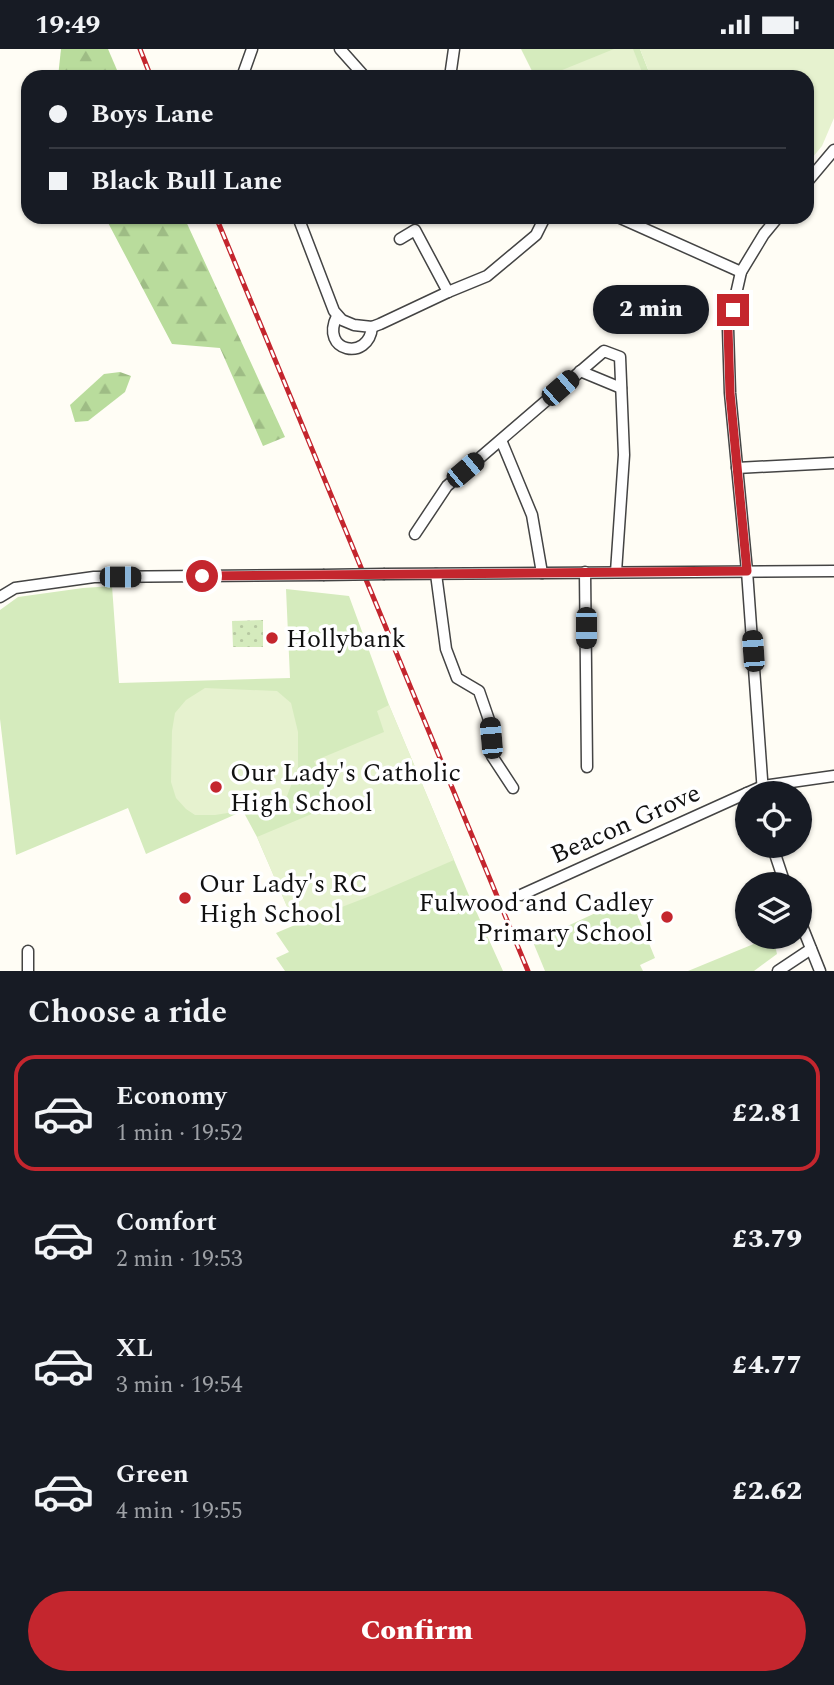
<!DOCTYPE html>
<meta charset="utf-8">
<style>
body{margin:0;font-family:Spectral,serif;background:#20242c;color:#f1f3f6;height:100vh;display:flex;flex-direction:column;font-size:26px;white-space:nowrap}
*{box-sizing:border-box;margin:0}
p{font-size:23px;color:#9ea1a6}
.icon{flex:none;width:38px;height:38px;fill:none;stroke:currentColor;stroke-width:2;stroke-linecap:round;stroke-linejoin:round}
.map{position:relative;height:922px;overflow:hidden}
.side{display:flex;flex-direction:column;background:#171b24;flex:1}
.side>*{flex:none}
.banner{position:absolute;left:21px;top:21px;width:793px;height:154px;border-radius:21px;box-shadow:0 2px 5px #0004;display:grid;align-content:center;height:154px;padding:0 28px;background:#171b24}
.buttons{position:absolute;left:735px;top:732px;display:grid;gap:14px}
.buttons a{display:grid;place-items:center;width:77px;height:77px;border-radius:50%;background:#171b24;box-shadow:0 2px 5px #0004;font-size:35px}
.end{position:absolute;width:32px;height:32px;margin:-16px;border:9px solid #c4262e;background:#fff;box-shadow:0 0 0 4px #fff}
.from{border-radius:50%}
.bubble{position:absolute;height:49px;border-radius:24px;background:#171b24;box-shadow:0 2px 5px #0004;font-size:23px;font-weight:800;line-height:49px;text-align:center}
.car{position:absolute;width:21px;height:42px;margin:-21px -10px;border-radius:9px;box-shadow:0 0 5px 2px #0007;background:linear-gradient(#222 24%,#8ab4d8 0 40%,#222 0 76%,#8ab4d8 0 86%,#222 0)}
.banner b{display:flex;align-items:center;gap:24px;height:66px;font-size:26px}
.banner b+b{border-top:2px solid #363941}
.banner i{width:18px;height:18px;background:#f1f3f6}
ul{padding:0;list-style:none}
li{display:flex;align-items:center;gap:21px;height:116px;margin:0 14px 10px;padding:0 14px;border:4px solid transparent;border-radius:21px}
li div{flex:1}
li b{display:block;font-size:26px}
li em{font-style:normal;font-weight:800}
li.selected{border-color:#c4262e}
li>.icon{width:63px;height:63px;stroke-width:1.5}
h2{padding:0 28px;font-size:32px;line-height:84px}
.action{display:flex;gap:14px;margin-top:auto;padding:14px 28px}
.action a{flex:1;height:80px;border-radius:42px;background:#c4262e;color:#fff;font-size:28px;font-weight:800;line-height:80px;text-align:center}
.status{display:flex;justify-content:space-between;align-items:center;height:49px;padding:0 35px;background:#171b24;direction:ltr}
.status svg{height:19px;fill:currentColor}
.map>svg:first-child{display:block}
.grass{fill:url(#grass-dots)}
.forest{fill:url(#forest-firs)}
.park{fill:#d5ebbd}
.pitch{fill:#e6f2cf}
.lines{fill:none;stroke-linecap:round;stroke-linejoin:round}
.minor-casing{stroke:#444;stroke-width:13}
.minor{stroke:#fff;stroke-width:10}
.rail-casing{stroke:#c4262e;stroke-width:5}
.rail{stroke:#fff;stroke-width:2.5;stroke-dasharray:8;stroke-linecap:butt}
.minor-bridge-casing{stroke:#444;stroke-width:13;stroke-linecap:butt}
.minor-bridge{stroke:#fff;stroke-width:10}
.route{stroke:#c4262e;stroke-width:9}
.poi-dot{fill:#c4262e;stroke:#fff;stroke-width:2.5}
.labels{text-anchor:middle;stroke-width:7;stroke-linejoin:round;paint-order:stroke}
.poi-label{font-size:26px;fill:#111;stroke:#fff;text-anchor:start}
.street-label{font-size:26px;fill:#111;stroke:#fff}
</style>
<div class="status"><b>19:49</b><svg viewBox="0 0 49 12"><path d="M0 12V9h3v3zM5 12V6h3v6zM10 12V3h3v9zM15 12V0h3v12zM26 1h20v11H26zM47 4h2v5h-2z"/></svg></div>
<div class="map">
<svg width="834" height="922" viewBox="0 0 834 922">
<defs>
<pattern id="grass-dots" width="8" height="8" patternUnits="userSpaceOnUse" patternTransform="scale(1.75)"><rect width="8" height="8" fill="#d5ebbd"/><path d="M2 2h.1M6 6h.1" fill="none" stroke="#b6c8a1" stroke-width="1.8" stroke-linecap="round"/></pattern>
<pattern id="forest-firs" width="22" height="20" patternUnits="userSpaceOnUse" patternTransform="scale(1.75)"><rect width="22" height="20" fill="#b9dc9c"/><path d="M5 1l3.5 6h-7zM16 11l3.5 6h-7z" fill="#9ebc85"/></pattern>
</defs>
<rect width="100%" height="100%" fill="#fffdf5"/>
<polygon class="grass" points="263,571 263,598 233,598 232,572"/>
<g class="forest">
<polygon points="61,0 108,0 120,28 58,28"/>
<polygon points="105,168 184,168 285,388 263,397 220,299 172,295"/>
<polygon points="120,323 131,327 125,343 88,372 75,373 70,356 104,325"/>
</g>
<g class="park">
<polygon points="521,0 640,0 651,28 535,28"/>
<polygon points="112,537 119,634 290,629 286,540 349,547 389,656 467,842 503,922 285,922 276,909 289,903 276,884 295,876 257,788 243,762 146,805 128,759 16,806 0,670 0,561 18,548 83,539"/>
<polygon points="630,848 655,909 640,916 643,922 545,922 533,893"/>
<polygon points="773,887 777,905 754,922 688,922"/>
</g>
<g class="pitch">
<polygon points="614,0 633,0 644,28 545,28"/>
<polygon points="640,0 834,0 834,69 822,97 807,115 807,28 651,28"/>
<polygon points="205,639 277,642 291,654 298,683 298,718 287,747 278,756 215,766 195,766 186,760 176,749 171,733 172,682 175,664 186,651"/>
<polygon points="389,656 454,811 373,846 295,876 257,788 333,756 314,712 384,683 377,662"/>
</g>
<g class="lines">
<defs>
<g id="minor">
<polyline points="340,0 365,28"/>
<polyline points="242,28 252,0"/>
<polyline points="450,28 454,0"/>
<polyline points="807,133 834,101"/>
<polyline points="298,168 334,262 342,271 354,276 372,278 380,275 448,243 487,227 536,186 545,168"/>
<polyline points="618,168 741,223"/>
<polyline points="400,190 415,181 448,243"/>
<path d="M337,267c-18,36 32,46 35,11"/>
<polyline points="580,322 621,339"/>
<polyline points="501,391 532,466 542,524"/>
<polyline points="737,419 834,414"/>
<polyline points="415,485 447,437 604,302 620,308 624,406 616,523"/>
<polyline points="585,523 587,718"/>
<polyline points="385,525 834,522"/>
<polyline points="436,525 446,600 457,629 479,642 489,671 492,707 513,739"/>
<polyline points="0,548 15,539 94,528 323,526"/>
<polyline points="747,744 763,737 834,727"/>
<polyline points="763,744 747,522 730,344 728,280 741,223 764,185 778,168"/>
<polyline points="772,796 785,835"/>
<polyline points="521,846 747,744"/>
<polyline points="800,872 820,922"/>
<polyline points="28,922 28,902"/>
<polyline points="778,922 811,900"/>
</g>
</defs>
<use href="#minor" class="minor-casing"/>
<use href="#minor" class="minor"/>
<defs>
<g id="rail">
<polyline points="140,0 151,28"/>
<polyline points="216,168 528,922"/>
</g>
</defs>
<use href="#rail" class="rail-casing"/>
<use href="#rail" class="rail"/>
<defs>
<polyline id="minor-bridge" points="323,526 385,525"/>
</defs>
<use href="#minor-bridge" class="minor-bridge-casing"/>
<use href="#minor-bridge" class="minor-bridge"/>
</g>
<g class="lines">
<polyline class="route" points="202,527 747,522 730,344 728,280 733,261"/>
</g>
<g class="poi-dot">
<circle cx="272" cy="589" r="7"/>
<circle cx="216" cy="738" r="7"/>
<circle cx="185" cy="849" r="7"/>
<circle cx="667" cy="868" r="7"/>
</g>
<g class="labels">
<g class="poi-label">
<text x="286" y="598">Hollybank</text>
<text x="230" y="732">Our Lady's Catholic<tspan x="230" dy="30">High School</tspan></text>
<text x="199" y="843">Our Lady's RC<tspan x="199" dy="30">High School</tspan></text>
<text x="653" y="862" text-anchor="end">Fulwood and Cadley<tspan x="653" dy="30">Primary School</tspan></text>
</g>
<g class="street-label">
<text transform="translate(625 774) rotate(-24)" y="9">Beacon Grove</text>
</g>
</g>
</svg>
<div class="buttons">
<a><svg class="icon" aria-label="locate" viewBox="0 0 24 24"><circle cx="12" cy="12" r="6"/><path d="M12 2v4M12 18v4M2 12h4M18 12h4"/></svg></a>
<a><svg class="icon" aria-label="layers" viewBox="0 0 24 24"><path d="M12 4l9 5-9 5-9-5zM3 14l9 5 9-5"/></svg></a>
</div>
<i class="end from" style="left:202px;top:527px"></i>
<i class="end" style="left:733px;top:261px"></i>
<div class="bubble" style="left:593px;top:236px;width:116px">2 min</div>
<i class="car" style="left:560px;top:339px;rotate:49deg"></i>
<i class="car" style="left:465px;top:421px;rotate:50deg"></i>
<i class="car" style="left:120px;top:528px;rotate:90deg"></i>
<i class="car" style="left:586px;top:579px;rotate:180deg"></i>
<i class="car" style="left:753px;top:602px;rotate:356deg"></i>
<i class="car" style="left:491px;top:689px;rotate:355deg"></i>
<div class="banner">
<b><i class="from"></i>Boys Lane</b>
<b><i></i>Black Bull Lane</b>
</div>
</div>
<section class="side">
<h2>Choose a ride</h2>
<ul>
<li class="selected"><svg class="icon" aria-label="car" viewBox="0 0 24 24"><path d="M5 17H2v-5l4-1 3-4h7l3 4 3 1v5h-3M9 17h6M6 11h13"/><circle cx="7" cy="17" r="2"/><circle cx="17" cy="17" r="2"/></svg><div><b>Economy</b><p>1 min · 19:52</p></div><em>£2.81</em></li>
<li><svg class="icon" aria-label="car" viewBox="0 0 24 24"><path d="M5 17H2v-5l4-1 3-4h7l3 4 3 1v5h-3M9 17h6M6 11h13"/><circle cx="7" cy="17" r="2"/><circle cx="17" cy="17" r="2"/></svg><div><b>Comfort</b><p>2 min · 19:53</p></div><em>£3.79</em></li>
<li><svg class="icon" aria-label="car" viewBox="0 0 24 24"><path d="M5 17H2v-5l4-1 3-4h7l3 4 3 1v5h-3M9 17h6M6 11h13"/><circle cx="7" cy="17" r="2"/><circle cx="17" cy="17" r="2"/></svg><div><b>XL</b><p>3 min · 19:54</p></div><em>£4.77</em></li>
<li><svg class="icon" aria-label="car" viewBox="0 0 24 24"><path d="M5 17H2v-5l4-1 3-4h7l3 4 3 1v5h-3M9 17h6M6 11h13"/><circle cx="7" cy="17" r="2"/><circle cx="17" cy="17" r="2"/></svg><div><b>Green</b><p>4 min · 19:55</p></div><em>£2.62</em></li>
</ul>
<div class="action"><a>Confirm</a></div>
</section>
